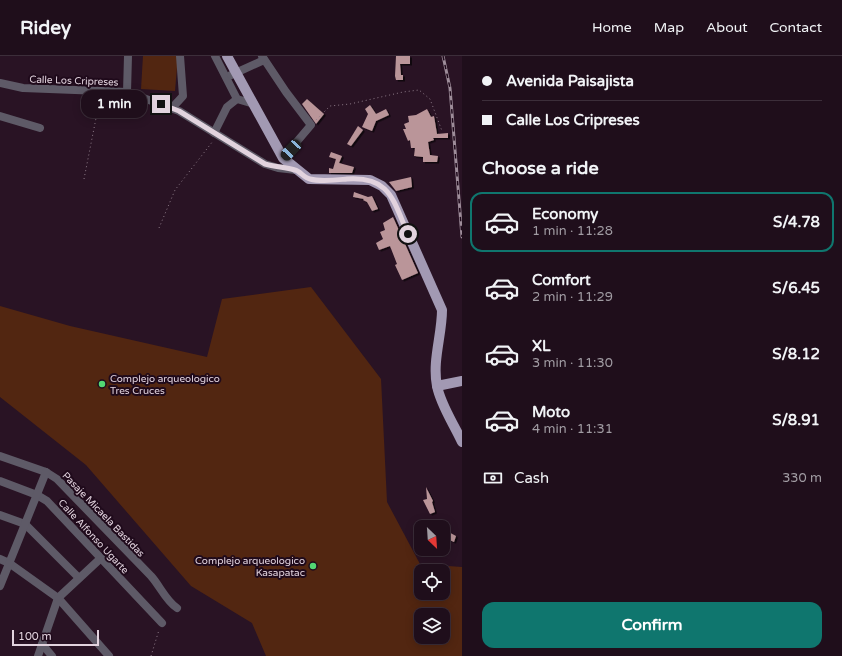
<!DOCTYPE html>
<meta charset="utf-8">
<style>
body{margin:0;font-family:"Varela Round",sans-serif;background:#2c1c28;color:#f1f3f6;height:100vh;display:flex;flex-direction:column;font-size:15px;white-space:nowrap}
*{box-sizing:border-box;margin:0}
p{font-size:13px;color:#a19ca3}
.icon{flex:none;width:22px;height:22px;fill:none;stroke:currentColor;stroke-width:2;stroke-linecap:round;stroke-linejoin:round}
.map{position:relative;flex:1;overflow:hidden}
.sheet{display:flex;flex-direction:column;background:#1f0e1b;width:380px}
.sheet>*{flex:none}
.hud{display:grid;align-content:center;height:88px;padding:0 20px;background:#1f0e1b}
.needle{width:26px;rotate:155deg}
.tools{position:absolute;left:414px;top:464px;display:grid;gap:8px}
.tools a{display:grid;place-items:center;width:36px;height:36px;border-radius:8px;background:#1f0e1b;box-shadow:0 2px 10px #0003,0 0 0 1px #3c2e3a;font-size:20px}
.scale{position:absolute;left:12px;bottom:10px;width:87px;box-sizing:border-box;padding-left:4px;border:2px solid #e2d3de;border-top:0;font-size:11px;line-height:14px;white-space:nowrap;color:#e2d3de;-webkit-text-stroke:3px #1f0a1b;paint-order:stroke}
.end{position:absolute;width:18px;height:18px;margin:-9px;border:5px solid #e2d3de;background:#111;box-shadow:0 0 0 2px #111}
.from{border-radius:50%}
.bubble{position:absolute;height:28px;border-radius:12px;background:#1f0e1b;box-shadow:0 2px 10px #0003,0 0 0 1px #3c2e3a;font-size:13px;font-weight:800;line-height:28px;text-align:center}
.car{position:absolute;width:12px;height:24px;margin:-12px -6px;border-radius:5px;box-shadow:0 0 3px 1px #0007;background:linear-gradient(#222 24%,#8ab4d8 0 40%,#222 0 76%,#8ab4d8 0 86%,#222 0)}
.hud b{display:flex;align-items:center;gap:14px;height:38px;font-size:15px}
.hud b+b{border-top:1px solid #3c2e3a}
.hud i{width:10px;height:10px;background:#f1f3f6}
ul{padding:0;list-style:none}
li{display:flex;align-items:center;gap:12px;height:60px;margin:0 8px 6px;padding:0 12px;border:2px solid transparent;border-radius:12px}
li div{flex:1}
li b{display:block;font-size:15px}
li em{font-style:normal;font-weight:800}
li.active{border-color:#0f766e}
li>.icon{width:36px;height:36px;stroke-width:1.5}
h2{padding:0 20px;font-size:18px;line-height:48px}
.pay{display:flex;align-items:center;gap:10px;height:44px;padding:0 20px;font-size:15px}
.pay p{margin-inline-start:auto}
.button{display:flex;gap:8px;margin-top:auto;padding:8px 20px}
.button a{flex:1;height:46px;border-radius:12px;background:#0f766e;color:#fff;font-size:16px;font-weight:800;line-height:46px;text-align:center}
header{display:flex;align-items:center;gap:24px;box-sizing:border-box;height:56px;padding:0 20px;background:#1f0e1b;border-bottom:1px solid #3c2e3a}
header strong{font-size:19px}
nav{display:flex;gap:22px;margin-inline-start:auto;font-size:14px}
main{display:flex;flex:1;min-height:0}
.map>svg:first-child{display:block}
.green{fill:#522611;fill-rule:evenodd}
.building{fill:#ba9599;filter:url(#shadow)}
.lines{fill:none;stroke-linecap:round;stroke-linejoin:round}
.path{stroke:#8e7c89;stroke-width:1;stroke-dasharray:1 3;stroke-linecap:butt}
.minor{stroke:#5e5a67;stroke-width:8}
.major{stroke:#a299b3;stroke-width:10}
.rail-casing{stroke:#9e8d9a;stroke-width:3}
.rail{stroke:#1f0a1b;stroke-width:1.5;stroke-dasharray:4.5;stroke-linecap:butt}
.route{stroke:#e2d3de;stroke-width:5}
.poi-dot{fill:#52d673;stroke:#1f0a1b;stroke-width:1.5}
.labels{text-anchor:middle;stroke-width:4;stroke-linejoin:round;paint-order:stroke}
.street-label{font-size:10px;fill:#e2d3de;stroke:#1f0a1b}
.poi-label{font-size:10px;fill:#e2d3de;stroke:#1f0a1b;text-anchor:start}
</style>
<header>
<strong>Ridey</strong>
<nav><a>Home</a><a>Map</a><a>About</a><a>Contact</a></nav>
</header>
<main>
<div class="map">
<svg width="462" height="600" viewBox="0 0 462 600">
<defs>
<filter id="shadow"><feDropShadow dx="2" dy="1.5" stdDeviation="0" flood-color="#0009"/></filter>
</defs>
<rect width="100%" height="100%" fill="#291324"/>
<g class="green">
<polygon points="143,0 178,0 175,35 141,33"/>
<path d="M311,231l70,92 6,123 33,62 42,3v89h-196l-14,-33 -61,-37 -105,-121 -86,-68v-91l70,20 137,31 15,-58zM421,515h22v22h-22zM421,559h22v22h-22z"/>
</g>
<g class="building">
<polygon points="396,0 410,0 410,8 400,8 401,19 403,19 403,24 396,24 395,20"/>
<polygon points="307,43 324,58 316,68 302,48"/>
<polygon points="370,49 376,58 386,53 389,59 376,65 372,75 362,71 368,58 365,53"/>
<polygon points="427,53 431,61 434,60 437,78 448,77 448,82 433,82 434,84 428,86 430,99 438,100 437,106 423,106 423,101 414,100 415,92 411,92 410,84 408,85 403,73 406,73 404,68 409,66 408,60 416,59"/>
<polygon points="358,70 363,74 351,90 347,88"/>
<polygon points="331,96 342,100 339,107 354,111 352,117 329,117 329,112 333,113 336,103 329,101"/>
<polygon points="411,121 412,131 396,135 389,126"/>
<polygon points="354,136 368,141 372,140 378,153 372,155 367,146 363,144 364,143 353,141"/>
<polygon points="393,161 418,217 402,224 395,209 397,208 390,190 379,194 376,187 383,183 380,176 385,174 383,167"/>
<polygon points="426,431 433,445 432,446 435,456 430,458 423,444 427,443"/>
<polygon points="443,473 456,480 454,486 445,482 446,480"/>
</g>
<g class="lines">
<g class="path">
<polyline points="316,64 330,50 350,48 403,36 419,34 430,43 442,75"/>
<polyline points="84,123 100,42"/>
<polyline points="159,172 175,134 213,85"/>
<polyline points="151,600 159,574"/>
</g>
<g class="minor">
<polyline points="215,0 237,43 254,48"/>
<polyline points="262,0 286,36 311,69 283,102"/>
<polyline points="231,19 264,4"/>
<polyline points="0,27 23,32 127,36 179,55 265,108 278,112 296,114"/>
<polyline points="127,36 128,0"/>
<polyline points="172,52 183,40 180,0"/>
<polyline points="0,60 40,72"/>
<polyline points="214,77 227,51 237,43"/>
<path d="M0,400l46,16 11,7 94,97c9,10 15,25 26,32"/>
<polyline points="0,425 37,439 47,445 162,567"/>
<polyline points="0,459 25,468 79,522"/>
<polyline points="0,503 9,507 58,542 109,600"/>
<polyline points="0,530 46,416"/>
<polyline points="42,588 52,600"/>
<polyline points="38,600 58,542 101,502"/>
</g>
<g class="major">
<path d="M227,0l56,102 26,21 61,1 12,6 9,9 51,115c0,25 -10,51 -5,76 4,20 17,38 25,56"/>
<polyline points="437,330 462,325"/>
</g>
<defs>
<polyline id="rail" points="443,0 450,32 462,181"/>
</defs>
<use href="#rail" class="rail-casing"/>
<use href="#rail" class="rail"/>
</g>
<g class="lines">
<path class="route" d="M161,48l18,7 86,53c10,3 20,3 30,6 5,1 9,8 15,9 11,3 26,1 37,0 44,-3 46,22 61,55"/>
</g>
<g class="poi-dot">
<circle cx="102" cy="328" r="4"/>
<circle cx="313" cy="510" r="4"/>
</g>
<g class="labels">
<g class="street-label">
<text transform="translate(74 24) rotate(2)" y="4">Calle Los Cripreses</text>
<text transform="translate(104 458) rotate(46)" y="4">Pasaje Micaela Bastidas</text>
<text transform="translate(94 480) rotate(47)" y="4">Calle Alfonso Ugarte</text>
</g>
<g class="poi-label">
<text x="110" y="326">Complejo arqueologico<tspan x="110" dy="12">Tres Cruces</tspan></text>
<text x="305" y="508" text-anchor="end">Complejo arqueologico<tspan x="305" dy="12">Kasapatac</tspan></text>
</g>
</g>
</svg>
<div class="tools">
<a><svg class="needle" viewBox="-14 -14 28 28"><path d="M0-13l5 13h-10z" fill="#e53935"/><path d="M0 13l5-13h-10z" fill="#a19ca3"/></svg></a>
<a><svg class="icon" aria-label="locate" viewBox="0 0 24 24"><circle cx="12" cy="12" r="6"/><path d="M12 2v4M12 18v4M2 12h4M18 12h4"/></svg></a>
<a><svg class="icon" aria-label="layers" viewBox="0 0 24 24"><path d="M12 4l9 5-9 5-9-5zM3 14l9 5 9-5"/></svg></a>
</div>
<div class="scale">100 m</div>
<i class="end from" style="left:408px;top:178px"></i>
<i class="end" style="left:161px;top:48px"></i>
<div class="bubble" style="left:81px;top:34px;width:66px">1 min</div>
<i class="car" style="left:291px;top:94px;rotate:223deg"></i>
</div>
<section class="sheet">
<div class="hud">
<b><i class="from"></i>Avenida Paisajista</b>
<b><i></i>Calle Los Cripreses</b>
</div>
<h2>Choose a ride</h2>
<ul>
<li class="active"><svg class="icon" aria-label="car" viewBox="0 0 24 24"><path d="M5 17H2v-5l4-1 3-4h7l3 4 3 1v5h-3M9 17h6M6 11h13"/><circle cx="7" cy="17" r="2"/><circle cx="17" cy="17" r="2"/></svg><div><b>Economy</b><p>1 min · 11:28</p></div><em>S/4.78</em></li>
<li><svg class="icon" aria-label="car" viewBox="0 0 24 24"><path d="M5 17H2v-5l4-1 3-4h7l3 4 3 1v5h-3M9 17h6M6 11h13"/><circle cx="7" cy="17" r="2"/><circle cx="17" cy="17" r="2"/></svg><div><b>Comfort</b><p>2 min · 11:29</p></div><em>S/6.45</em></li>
<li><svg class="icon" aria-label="car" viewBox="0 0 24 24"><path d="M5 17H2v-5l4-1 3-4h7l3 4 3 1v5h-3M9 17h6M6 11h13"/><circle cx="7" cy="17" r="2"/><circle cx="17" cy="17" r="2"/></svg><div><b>XL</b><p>3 min · 11:30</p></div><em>S/8.12</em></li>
<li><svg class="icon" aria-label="car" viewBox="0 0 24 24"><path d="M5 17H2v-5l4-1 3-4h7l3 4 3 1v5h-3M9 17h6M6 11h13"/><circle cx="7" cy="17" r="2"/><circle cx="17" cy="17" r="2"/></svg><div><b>Moto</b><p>4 min · 11:31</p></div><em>S/8.91</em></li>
</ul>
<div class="pay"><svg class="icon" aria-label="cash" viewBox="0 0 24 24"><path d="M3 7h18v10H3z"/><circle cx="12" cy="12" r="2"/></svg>Cash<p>330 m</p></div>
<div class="button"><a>Confirm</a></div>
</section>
</main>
